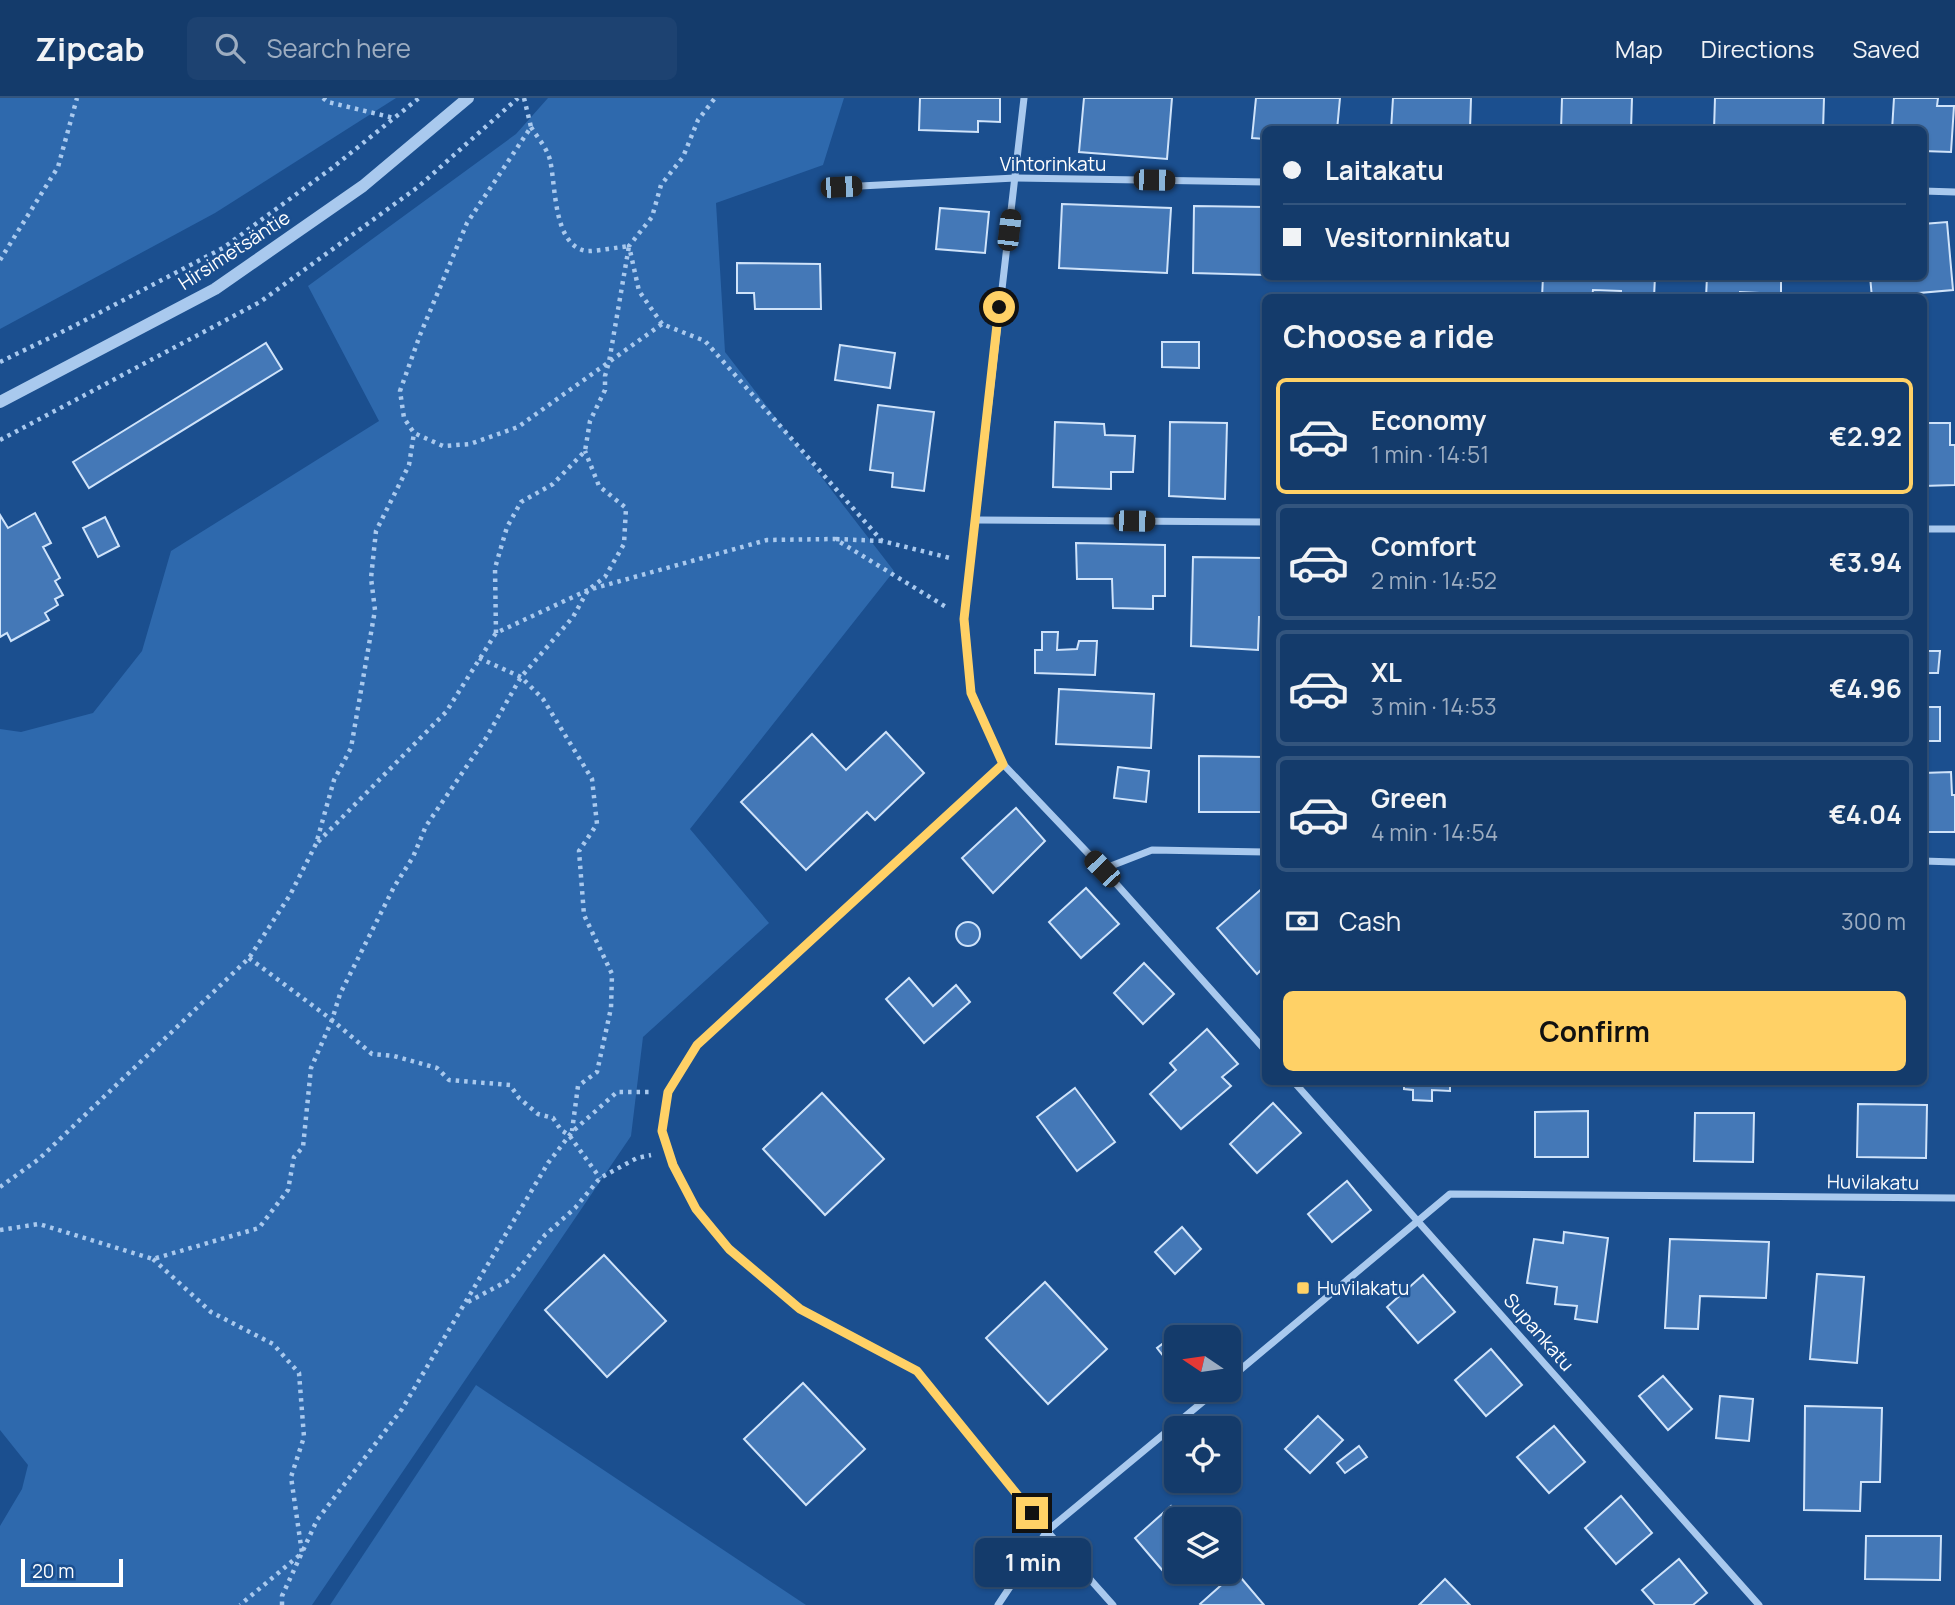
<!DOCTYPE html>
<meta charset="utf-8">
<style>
body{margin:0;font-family:Manrope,sans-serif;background:#1d4271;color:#f1f3f6;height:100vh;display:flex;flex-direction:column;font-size:26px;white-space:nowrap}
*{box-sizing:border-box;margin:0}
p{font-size:23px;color:#9dadc1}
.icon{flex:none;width:38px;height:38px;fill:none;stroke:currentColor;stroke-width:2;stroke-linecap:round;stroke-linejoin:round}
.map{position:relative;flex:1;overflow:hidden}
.details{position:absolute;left:1262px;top:196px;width:665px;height:791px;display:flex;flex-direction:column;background:#143b6b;border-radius:10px;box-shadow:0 2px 5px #0004,0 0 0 2px #33557e}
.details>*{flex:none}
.banner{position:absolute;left:1262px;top:28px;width:665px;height:154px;border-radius:10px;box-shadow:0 2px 5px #0004,0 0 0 2px #33557e;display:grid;align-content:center;height:154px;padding:0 21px;background:#143b6b}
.needle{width:46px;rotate:283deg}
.fabs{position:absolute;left:1164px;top:1227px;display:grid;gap:14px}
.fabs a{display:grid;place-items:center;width:77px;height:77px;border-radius:10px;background:#143b6b;box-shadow:0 2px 5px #0004,0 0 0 2px #33557e;font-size:35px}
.scale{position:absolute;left:21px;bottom:18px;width:102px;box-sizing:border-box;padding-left:7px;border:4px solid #fff;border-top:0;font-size:19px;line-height:24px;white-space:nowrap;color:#fff;-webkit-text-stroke:5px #1b4f8f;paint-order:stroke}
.end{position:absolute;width:32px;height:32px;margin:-16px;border:9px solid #ffd166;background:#111;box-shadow:0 0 0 4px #111}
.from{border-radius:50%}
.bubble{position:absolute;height:49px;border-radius:10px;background:#143b6b;box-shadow:0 2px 5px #0004,0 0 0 2px #33557e;font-size:23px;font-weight:700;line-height:49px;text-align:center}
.car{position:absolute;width:21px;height:42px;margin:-21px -10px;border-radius:9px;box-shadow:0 0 5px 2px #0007;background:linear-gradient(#222 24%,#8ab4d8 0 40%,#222 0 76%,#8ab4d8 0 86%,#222 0)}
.banner b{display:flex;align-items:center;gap:24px;height:66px;font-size:26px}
.banner b+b{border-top:2px solid #33557e}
.banner i{width:18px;height:18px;background:#f1f3f6}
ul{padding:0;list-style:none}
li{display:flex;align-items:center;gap:21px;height:116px;margin:0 14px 10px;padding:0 7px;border:4px solid #33557e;border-radius:10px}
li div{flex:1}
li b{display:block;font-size:26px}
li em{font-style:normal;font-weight:700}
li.selected{border-color:#ffd166}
li>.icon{width:63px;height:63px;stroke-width:1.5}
h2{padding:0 21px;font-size:32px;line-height:84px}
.pay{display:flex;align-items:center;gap:18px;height:77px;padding:0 21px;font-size:26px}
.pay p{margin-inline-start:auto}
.button{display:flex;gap:14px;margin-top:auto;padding:14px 21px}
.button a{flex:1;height:80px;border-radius:10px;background:#ffd166;color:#111;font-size:28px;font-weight:700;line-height:80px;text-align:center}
header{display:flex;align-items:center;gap:42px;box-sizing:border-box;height:98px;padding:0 35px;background:#143b6b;border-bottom:2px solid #33557e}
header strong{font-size:33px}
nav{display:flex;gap:38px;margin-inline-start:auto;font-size:24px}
.search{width:490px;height:63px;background:#1d4271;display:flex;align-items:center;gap:18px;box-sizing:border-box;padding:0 24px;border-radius:10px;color:#9dadc1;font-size:26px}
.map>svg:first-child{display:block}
.green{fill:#2e69ad}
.building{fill:#4478b7;stroke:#cfe3fa;stroke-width:2}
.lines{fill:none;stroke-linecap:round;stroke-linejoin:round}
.path{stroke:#a9c9ee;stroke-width:4.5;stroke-dasharray:3.5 5;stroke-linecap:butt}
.minor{stroke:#a9c9ee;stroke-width:7}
.tertiary{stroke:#a9c9ee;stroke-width:12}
.route{stroke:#ffd166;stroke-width:9}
.poi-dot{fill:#ffd166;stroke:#1b4f8f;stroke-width:2.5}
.labels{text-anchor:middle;stroke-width:5;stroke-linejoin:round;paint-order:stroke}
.street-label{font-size:19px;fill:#fff;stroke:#1b4f8f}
.poi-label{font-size:19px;fill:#fff;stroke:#1b4f8f;text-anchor:start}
</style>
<header>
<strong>Zipcab</strong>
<div class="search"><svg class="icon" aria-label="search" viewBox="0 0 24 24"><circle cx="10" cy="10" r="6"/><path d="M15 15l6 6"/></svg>Search here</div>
<nav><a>Map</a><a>Directions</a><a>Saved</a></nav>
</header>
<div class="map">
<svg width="1955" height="1507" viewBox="0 0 1955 1507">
<rect width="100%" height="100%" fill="#1b4f8f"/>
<g class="green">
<polygon points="0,0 396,0 215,115 0,231"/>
<polygon points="548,0 844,0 823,67 716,105 725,254 894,473 690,731 769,825 643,939 631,1038 312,1507 0,1507 0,1428 22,1391 28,1367 0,1332 0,631 21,634 93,615 142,553 171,453 379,323 308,188 516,36"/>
<polygon points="476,1287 806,1507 330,1507"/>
</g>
<g class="building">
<polygon points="920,0 1000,0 1000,24 978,23 978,34 919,32"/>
<polygon points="1084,0 1172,0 1167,61 1079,54"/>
<polygon points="1256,0 1340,0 1337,32 1265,32 1265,41 1252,40"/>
<polygon points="1393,0 1471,0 1470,32 1391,32"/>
<polygon points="1562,0 1632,0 1631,32 1561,32"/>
<polygon points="1715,0 1824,0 1823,32 1714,32"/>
<polygon points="1894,0 1938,0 1937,8 1954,8 1951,54 1923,53 1923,32 1892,32"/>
<polygon points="1062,106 1171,110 1167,175 1059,170"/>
<polygon points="1194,108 1265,109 1265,177 1193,175"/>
<polygon points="940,110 989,114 985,155 936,151"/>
<polygon points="1947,124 1953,192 1908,196 1908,200 1872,200 1870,178 1923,178 1923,126"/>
<polygon points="737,165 820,166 821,211 755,211 754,195 737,195"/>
<polygon points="1543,178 1655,178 1654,200 1621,200 1621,193 1593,192 1592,200 1542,200"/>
<polygon points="1707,178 1781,178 1781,196 1740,194 1740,200 1706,200"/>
<polygon points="1162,244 1199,244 1199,270 1162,269"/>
<polygon points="266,245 282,271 89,390 73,364"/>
<polygon points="840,247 895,255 890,290 835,282"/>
<polygon points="878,307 934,314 924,393 892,389 893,375 870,372"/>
<polygon points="1055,324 1104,326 1105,337 1135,338 1133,374 1111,374 1111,391 1053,389"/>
<polygon points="1170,324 1227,325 1225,401 1169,398"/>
<polygon points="1923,325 1950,325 1950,347 1955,347 1955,387 1923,388"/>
<polygon points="35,415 51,445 43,449 60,480 55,483 63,497 55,501 58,507 45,515 49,522 11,543 7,535 0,539 0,417 8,430"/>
<polygon points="105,419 119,448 98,459 83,430"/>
<polygon points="1076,445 1165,447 1165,498 1153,498 1153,511 1113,510 1112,481 1077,481"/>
<polygon points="1193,459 1265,460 1265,519 1259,519 1258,552 1191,548"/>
<polygon points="1042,534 1058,534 1057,552 1077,551 1079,543 1097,543 1095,577 1035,575 1035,552 1042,552"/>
<polygon points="1923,553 1940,553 1938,575 1923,575"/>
<polygon points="1059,591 1154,596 1151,650 1056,646"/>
<rect x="1923" y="609" width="17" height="34"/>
<polygon points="886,634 924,675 875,722 867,714 806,772 741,704 812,636 846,672"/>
<polygon points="1199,658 1265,659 1265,714 1199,714"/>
<polygon points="1118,669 1149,673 1146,704 1114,700"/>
<polygon points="1951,674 1952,697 1955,697 1955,734 1923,734 1923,675"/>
<polygon points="1016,710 1045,743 993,795 962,760"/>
<polygon points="1265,788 1265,868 1257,876 1217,830"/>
<polygon points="1086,790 1119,826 1081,860 1049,824"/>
<polygon points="1923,799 1927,799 1924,855 1923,855"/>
<circle cx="968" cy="836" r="12"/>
<polygon points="1144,865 1174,896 1143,926 1114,895"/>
<polygon points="909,880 933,908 956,887 970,904 924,945 886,901"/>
<polygon points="1207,931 1238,966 1222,979 1231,988 1181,1031 1150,996 1176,972 1170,965"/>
<polygon points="1404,984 1450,984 1450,993 1432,992 1432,1003 1413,1002 1413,992 1404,991"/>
<polygon points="1075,990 1115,1044 1077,1073 1037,1019"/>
<polygon points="822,995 884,1061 825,1117 763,1051"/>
<polygon points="1273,1005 1301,1035 1257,1075 1230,1046"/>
<polygon points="1858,1006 1927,1007 1926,1060 1857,1059"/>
<polygon points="1588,1013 1588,1059 1535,1059 1535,1014"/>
<polygon points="1695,1015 1754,1015 1753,1064 1694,1063"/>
<polygon points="1347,1083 1371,1112 1332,1144 1308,1116"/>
<polygon points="1182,1129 1201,1151 1175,1176 1155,1154"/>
<polygon points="1564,1134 1608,1140 1597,1224 1575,1221 1577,1208 1555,1206 1557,1189 1527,1185 1534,1141 1563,1145"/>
<polygon points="1670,1141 1769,1144 1766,1200 1700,1198 1698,1231 1665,1230"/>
<polygon points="604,1157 666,1223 607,1279 545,1212"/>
<polygon points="1817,1176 1864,1179 1857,1265 1810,1261"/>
<polygon points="1423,1177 1455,1214 1418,1245 1387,1209"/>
<polygon points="1045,1184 1107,1251 1048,1306 986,1240"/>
<polygon points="1182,1231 1188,1239 1176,1239 1176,1266 1172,1269 1157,1250"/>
<polygon points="1491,1251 1522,1287 1486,1318 1455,1282"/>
<polygon points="1663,1278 1692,1311 1668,1332 1639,1298"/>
<polygon points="803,1285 865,1351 806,1407 744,1341"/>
<polygon points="1720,1298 1753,1301 1749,1343 1716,1340"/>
<polygon points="1805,1308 1882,1310 1880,1384 1861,1384 1860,1413 1804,1412"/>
<polygon points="1318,1318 1343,1342 1310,1375 1285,1351"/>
<polygon points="1554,1328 1585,1364 1549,1395 1517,1359"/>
<polygon points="1359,1348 1367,1359 1345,1375 1337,1365"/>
<polygon points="1621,1398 1652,1435 1616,1466 1585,1430"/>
<polygon points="1171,1408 1182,1421 1176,1421 1176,1462 1163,1473 1135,1440"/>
<polygon points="1866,1438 1941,1438 1940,1482 1865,1481"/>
<polygon points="1679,1461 1707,1495 1693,1507 1655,1507 1642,1492"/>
<polygon points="1204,1474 1220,1474 1210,1481"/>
<polygon points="1236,1474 1264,1507 1201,1507 1200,1506"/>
<polygon points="1445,1481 1470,1507 1419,1507"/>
</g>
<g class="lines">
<g class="path">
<polyline points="323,0 328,4 394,20"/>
<polyline points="524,0 531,29 467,125 420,237 400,293 404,320 414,335 443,348 470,346 518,329 662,226 705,243 882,443 950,460"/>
<polyline points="0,162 58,69 77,0"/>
<polyline points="662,226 639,193 629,148 652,119 661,87 683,59 698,22 715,0"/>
<polyline points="0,264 72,229 223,150 332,70 419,0"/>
<polyline points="0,342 260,204 418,89 518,0"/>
<polyline points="836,441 882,443"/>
<path d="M496,535l-1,-65 12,-41 14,-25 32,-18 32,-33 5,-30 15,-31v-14l4,-14 20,-116c-8,1 -39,6 -43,5 -33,-6 -30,-65 -36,-91 -3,-12 -13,-23 -19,-33"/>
<polyline points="479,560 521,579 543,601 592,681 597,726 579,753 584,817 612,876 611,910 597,974 578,988 572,1033"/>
<polyline points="318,744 446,614 496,535 588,492 767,442 835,441 946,509"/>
<polyline points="249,860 332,922 372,956 394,958 437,970 449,982 510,987 519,1000 538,1016 553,1020 561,1032 569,1037 600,1080"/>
<polyline points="0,1089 39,1061 249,860 290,797 316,746 334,682 351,650 375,512 371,480 376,433 409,367 414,335"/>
<polyline points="0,1132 39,1126 153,1161 259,1130 288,1092 294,1059 303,1049 311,970 332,922 340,896 394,789 413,759 426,728 486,640 521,579 573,519 588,492 605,479 624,446 626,410 599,388 585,353"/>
<polyline points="153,1161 211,1214 273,1246 299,1275 304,1339 291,1379 302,1455 240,1507"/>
<polyline points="468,1204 511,1181 545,1137 575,1110 600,1080 637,1060 651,1057"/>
<polyline points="282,1507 282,1498 317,1422 402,1311 548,1065 572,1034 617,994 649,994"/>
</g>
<g class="minor">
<polyline points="1024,0 964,521 971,595 1003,666 1103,771 1265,952"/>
<polyline points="841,89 1015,80 1265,84"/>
<polyline points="1923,93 1955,94"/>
<polyline points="977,422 1265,424"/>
<polyline points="1923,431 1955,431"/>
<polyline points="1003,666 697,947 668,994 662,1033 673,1067 696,1111 729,1151 800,1211 917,1273 1047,1433 1113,1507"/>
<polyline points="1923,763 1955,764"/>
<polyline points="1103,771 1152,752 1265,754"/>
<polyline points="1294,984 1759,1507"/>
<polyline points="1228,1282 1450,1096 1955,1100"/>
<polyline points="998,1507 1047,1433 1217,1292"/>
</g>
<polyline class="tertiary" points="0,304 215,191 363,88 468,0"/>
</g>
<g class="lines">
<polyline class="route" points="999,209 964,521 971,595 1003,666 697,947 668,994 662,1033 673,1067 696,1111 729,1151 800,1211 917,1273 1032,1415"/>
</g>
<rect class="poi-dot" x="1296" y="1183" width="14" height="14" rx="3.5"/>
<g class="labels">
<g class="street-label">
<text x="1053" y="73">Vihtorinkatu</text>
<text transform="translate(234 152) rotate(-33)" y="7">Hirsimetsäntie</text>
<text transform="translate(1873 1084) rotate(1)" y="7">Huvilakatu</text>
<text transform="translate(1539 1234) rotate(49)" y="7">Supankatu</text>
</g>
<g class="poi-label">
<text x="1317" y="1197">Huvilakatu</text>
</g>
</g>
</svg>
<div class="fabs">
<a><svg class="needle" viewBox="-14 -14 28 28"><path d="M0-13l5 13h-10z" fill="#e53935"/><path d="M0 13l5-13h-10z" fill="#9dadc1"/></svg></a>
<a><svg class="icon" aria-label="locate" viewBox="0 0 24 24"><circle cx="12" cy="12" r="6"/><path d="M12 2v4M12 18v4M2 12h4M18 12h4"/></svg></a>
<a><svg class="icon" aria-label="layers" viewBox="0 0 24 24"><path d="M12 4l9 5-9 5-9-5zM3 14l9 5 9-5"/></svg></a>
</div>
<div class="scale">20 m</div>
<i class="end from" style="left:999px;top:209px"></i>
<i class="end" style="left:1032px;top:1415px"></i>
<div class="bubble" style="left:975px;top:1440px;width:116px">1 min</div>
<i class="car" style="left:1154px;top:82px;rotate:91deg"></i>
<i class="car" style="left:841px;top:89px;rotate:87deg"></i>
<i class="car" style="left:1009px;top:132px;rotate:7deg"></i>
<i class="car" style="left:1134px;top:423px;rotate:91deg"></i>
<i class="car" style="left:1102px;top:771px;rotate:316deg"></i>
<div class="banner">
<b><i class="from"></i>Laitakatu</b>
<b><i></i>Vesitorninkatu</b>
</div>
<section class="details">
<h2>Choose a ride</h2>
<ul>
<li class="selected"><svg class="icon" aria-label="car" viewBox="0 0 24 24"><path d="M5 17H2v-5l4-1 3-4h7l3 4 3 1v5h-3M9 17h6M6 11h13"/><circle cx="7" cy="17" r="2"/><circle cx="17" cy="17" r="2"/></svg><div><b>Economy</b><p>1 min · 14:51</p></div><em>€2.92</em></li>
<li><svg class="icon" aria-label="car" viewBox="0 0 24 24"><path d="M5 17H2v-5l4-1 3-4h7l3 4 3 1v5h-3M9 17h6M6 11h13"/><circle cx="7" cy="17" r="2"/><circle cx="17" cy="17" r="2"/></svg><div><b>Comfort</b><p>2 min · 14:52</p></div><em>€3.94</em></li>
<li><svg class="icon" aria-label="car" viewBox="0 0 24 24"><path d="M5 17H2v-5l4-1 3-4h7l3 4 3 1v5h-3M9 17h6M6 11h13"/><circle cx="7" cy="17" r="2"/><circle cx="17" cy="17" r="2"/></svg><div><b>XL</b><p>3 min · 14:53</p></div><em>€4.96</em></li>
<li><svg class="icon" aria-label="car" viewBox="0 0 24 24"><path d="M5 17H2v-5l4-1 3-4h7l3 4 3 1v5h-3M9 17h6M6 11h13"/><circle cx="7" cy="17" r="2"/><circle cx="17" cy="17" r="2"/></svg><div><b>Green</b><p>4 min · 14:54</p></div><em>€4.04</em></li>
</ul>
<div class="pay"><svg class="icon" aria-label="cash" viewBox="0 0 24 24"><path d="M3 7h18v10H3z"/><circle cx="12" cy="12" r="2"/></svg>Cash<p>300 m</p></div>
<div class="button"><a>Confirm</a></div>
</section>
</div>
